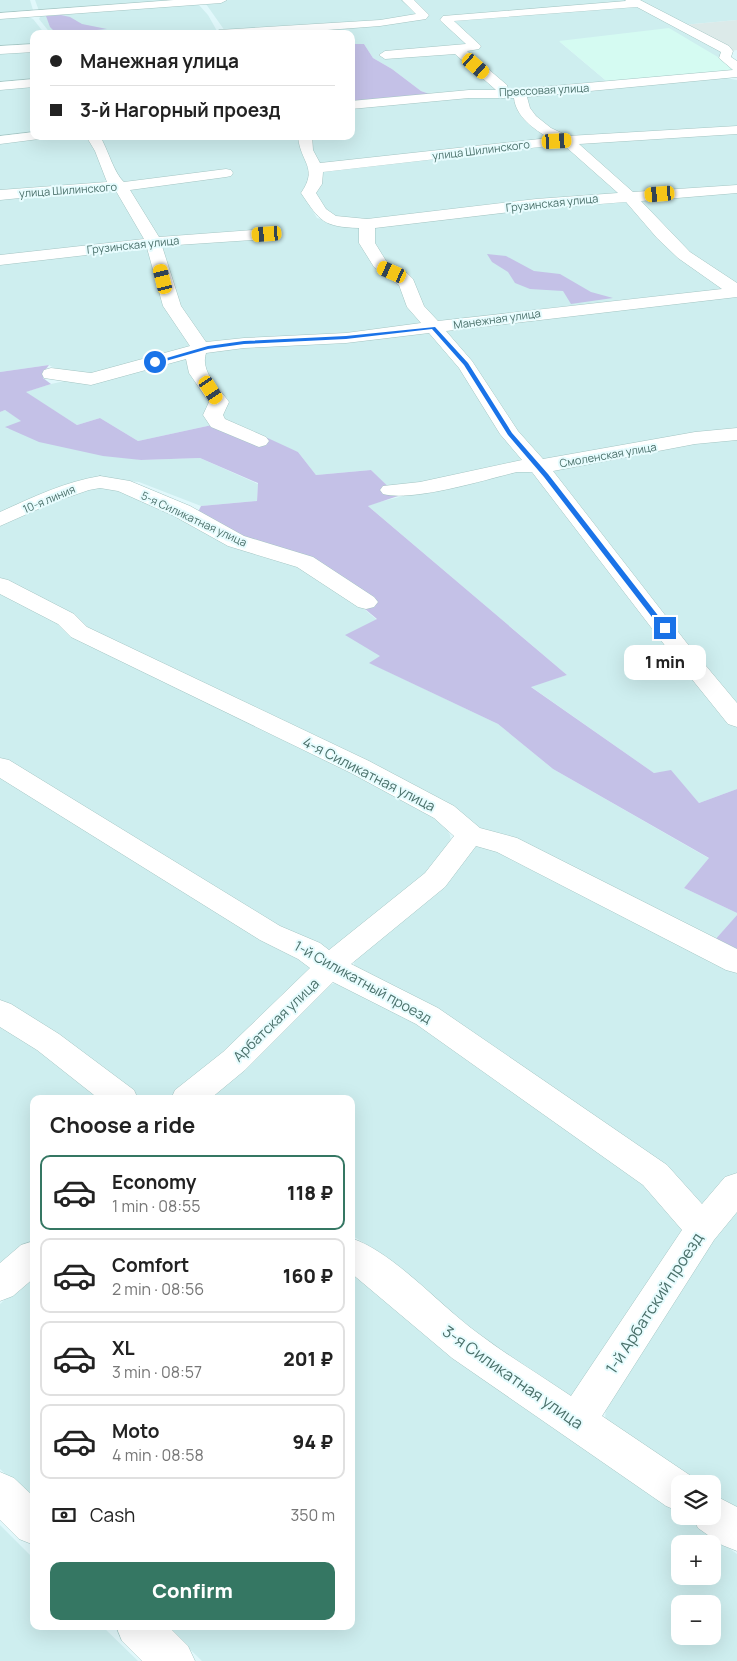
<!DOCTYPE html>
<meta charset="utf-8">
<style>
body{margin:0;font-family:Manrope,sans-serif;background:#f6f6f6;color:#222;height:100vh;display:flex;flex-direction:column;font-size:19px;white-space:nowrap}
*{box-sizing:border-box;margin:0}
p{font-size:16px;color:#767676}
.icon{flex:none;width:28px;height:28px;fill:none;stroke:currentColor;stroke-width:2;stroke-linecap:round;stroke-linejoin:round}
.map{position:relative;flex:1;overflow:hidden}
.drawer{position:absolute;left:30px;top:1095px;width:325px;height:535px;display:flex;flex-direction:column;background:#fff;border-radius:10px;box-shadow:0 5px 20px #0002}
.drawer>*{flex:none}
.banner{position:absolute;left:30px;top:30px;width:325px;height:110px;border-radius:10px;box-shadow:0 5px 20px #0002;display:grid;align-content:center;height:110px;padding:0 20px;background:#fff}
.fabs{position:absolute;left:671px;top:1475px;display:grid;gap:10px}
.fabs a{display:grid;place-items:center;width:50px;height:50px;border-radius:10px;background:#fff;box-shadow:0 5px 20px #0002;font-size:25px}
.end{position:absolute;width:22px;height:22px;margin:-11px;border:6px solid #1a73e8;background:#fff;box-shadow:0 0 0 2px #fff}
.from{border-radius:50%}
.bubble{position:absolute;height:35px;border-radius:10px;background:#fff;box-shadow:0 5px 20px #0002;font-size:16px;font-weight:800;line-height:35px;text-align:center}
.car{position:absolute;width:15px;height:30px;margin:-15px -8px;border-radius:6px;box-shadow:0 0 4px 1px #0007;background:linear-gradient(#f5c518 24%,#345 0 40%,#f5c518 0 76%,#345 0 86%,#f5c518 0)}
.banner b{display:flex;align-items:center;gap:18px;height:48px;font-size:19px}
.banner b+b{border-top:1px solid #e0e0e0}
.banner i{width:12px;height:12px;background:#222}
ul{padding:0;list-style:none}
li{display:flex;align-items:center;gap:15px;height:75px;margin:0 10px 8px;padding:0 10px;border:2px solid #e0e0e0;border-radius:10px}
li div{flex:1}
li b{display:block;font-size:19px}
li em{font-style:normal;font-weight:800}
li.selected{border-color:#357763}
li>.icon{width:45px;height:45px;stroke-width:1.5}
h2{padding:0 20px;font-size:22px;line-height:60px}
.pay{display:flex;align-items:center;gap:12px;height:55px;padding:0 20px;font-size:19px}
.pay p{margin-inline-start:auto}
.button{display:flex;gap:10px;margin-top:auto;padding:10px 20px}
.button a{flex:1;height:58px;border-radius:10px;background:#357763;color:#fff;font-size:20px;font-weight:800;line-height:58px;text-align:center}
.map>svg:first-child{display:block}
.residential{fill:#ceeeef;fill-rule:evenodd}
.commercial{fill:#d5fbf2}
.industrial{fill:#dceae9}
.green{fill:#c4c1e7}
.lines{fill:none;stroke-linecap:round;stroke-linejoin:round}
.street-casing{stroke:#a4c5c3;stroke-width:1}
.secondary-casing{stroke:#a2c9c6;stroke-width:1}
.street{fill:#fff;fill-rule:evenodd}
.secondary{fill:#fff;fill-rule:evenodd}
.route{fill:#1a73e8}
.labels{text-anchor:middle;stroke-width:4;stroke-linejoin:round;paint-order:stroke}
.far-street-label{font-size:11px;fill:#4a706a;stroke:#e7fcfe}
.street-label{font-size:14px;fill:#4a706a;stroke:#e7fcfe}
.near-street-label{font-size:16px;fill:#4a706a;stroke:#e7fcfe}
</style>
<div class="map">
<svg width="737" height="1661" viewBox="0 0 737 1661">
<rect width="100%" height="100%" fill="#e1f8fb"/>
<g class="residential">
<polygon points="0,0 30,0 33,10 0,14"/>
<polygon points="35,0 187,0 39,11"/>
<polygon points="231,0 406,0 420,15 412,19 225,31 206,4 212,1"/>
<polygon points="410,0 628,0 630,3 446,16 472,43 462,47 498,90 438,97 421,91 392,69 373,58 364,44 351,44 351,34 248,34 424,17"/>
<polygon points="635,0 737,0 737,20 683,25"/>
<polygon points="198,4 208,15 217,31 214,33 51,34 39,19 41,15"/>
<polygon points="634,6 640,8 723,50 721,53 721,59 560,42 610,84 506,90 465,51 477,46 463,33 452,19"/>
<polygon points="24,15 33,19 45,34 34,34 34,47 0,49 0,16"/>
<polygon points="34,48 34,82 0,85 0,51"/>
<polygon points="720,77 737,80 737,128 576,139 552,132 528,112 524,96"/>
<polygon points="34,83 34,135 0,138 0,87"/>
<polygon points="501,95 519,99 558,138 317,164 311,146 310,136 351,136 351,107"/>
<polygon points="737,132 737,187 633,193 577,149 579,141"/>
<polygon points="48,136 87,136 110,178 97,185 0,194 0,142"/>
<polygon points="98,136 302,136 311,172 303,194 317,218 364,228 365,238 398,277 423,322 420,328 205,343 192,328"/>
<polygon points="557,142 569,144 569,150 622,192 623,195 452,214 343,221 326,213 322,203 310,192 322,185 319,172"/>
<polygon points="115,188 146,239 0,258 0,196"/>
<polygon points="737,190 737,286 688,254 640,201"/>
<polygon points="626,201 728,289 439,324 386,267 370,238 371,228 536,205"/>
<polygon points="146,247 151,252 195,349 93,377 58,370 49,365 0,372 0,261"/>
<polygon points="732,296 737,298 737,431 546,461 535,457 445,337 446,331"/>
<polygon points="432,332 463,364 523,455 520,460 513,464 419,487 389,488 371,470 316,475 298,452 212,425 138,441 100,418 77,425 25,392 51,384 209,349"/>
<polygon points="5,410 22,421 6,428 141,460 200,458 258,484 257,501 201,506 139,482 102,479 0,515 0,412"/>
<polygon points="737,436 737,710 555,477 554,469"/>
<polygon points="517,468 529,472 543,479 737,727 737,789 699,803 671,771 654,773 530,686 567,675 367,505"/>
<polygon points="83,486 115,489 301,566 341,589 377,620 381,656 370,663 498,724 553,769 710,859 684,888 737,913 737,915 713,942 481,829 85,628 0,579 0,525"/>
<polygon points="0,590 439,815 450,835 452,851 340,950 326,952 313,947 0,758"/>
<polygon points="0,772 310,963 310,972 175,1099 140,1099 0,1000"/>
<polygon points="477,846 496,848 737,968 737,1174 703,1213 355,970 354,963 357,954 469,850"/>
<polygon points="338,982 423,1019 653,1181 688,1227 570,1401 470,1336 379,1252 351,1235 351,1099 198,1099 326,986"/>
<polygon points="0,1024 44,1048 107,1099 34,1099 34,1242 0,1270"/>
<polygon points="737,1198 737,1517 713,1501 712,1484 686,1484 605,1422 606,1402"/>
<path d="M351,1268l99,82 230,163v3h4l53,38v107h-535l-36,-35h185zM680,1544h32v32h-32zM680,1604h32v32h-32z"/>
<polygon points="34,1273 34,1501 0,1469 0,1304"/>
<polygon points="0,1525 34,1559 34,1626 102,1626 138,1661 0,1661"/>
</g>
<polygon class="commercial" points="669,28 733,66 736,71 610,84 559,41"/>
<polygon class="industrial" points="737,20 737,50 731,51 683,25"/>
<g class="green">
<polygon points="61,15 70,17 82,24 107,29 57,34 50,27 46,16"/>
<polygon points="351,44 364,44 373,58 392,69 421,91 438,97 351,104"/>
<polygon points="487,254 506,256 534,271 560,274 591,292 613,298 571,304 563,291 530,289 515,283 508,272 492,262"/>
<polygon points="49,365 43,373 43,378 51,384 26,392 77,425 100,418 138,441 212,425 259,434 298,452 316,475 371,470 398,496 368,506 567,675 531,687 654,773 671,770 699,803 737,789 737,913 684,888 709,858 553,769 498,724 369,663 380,656 345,635 377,619 341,589 241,537 198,512 201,506 257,501 258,483 200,458 141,460 103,456 39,442 5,427 21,421 5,410 0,412 0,372"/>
<polygon points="737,915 737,956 713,942"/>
</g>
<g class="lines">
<defs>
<g id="street">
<polygon points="174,0 227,0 221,3 0,19 0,13"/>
<polygon points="402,0 414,0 429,15 426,19 380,26 274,34 213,34 219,30 380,20 416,14"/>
<path d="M625,0h15l89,46 4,5 -2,6 6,4v16l-210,20 3,11 6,8 15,12 17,8 169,-10v8l-158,10 54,48 104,-7v8l-96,8 49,51 47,31v14l-291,34 26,30 46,70 25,28 152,-27 42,-4v12l-42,4 -142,27 133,171 51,61v24l-9,-3 -58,-72 -138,-180h-15c-33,8 -104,30 -134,22l-3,-4 3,-4 37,-4 102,-22 -22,-26 -41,-66 -30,-35 -83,10 -102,5 -38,5c-6,19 13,35 23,49l-6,13 2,4 41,18 3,4 -3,4 -7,2 -48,-20 -8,-12 6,-13 -20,-29 -3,-14 -95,26 -47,-7 -2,-4 2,-4 7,-2 40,5 99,-27 -27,-40 -16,-58 -147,17v-10l144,-16 -28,-48 -16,-1 -100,10v-10l107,-8 -12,-31 -9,-15h14c8,14 14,37 24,46l102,-13 5,1 2,3 -2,3 -5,1 -96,13 29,47 108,-8 6,2 2,3 -2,3 -6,2 -105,7 19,60 25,36 38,-4 102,-5 75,-10 -14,-16 -8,-22 -25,-18 -15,-24v-15c-36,-1 -39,-7 -58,-35 18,-26 -1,-30 -3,-57h14l1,14 7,13 229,-25c-15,-9 -33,-21 -35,-40h-45l-118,11v-8l118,-11h27l-41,-36 -70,5 -6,-4 6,-4 81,-7 -24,-22 -2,-2 3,-4 183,-15zM637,7l84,45 -2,6 14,12 -225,20 -1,-5 -40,-34 12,-2 2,-3 -27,-25zM557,145l9,2 52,46 -82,6 -169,20 -31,-3 -10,-7 -10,-16 6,-9 1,-12zM626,202l31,36 21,20 44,31 -284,32 -14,-15 -11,-27 -6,-6 -19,-9 -13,-21v-15l161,-19z"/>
<polygon points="34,44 34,52 0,54 0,46"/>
<polygon points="34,79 34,87 0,90 0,82"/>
<polygon points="34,132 34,136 41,136 39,139 0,144 0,136"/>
<path d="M100,476l30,5 60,25 54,30 69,21 61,40 4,5 -4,5 -8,2 -8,-2 -61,-40 -69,-21 -54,-30 -56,-25 -18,-3 -11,2 -35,12 -54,24v-14c33,-15 64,-30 100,-36z"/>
<path d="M0,578l8,2 66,34 13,13 282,134 85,45 26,22 37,10 220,111v24l-11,-3 -229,-118 -21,-6 -31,41 -94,77 87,44 229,157 35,39 23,-27 12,-4v39l-23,28 -112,176 92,62 3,6h-17v28l-14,-6 -214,-148 -101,-85v-35c44,15 89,68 128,96 29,22 61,41 92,62l111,-166 -39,-45 -227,-161 -83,-42 -88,88 -35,29h-39l4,-9 48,-38 87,-84 -12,-9 -38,-19 -260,-162v-20l9,2 271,166 40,17 9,7 96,-77 29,-37 -20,-18 -83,-45 -280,-136 -13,-13 -58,-30z"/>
<polygon points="0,1000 11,1004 59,1034 134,1090 138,1099 99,1099 37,1050 0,1027"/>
<polygon points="34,1241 34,1278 13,1296 0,1301 0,1263 21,1245"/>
<polygon points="712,1494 737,1507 737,1551 722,1545 698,1528 692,1516 712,1516"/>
</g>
<g id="secondary">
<polygon points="0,1472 14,1478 34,1497 34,1545 19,1539 0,1520"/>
<polygon points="116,1626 168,1626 188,1646 195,1661 142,1661 122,1641"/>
</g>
</defs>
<use href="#street" class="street-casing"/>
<use href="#secondary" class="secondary-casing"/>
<use href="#street" class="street"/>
<use href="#secondary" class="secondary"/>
</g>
<polygon class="route" points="435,327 468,363 512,433 548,474 667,627 667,630 662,630 544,477 508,435 464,365 432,329 346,339 244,344 208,349 155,364 153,362 208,346 244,341 346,336"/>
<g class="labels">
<g class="far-street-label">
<text transform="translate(544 90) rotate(-3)" y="4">Прессовая улица</text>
<text transform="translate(481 150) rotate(-7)" y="4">улица Шилинского</text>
<text transform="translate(68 190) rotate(-4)" y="4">улица Шилинского</text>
<text transform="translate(552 203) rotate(-6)" y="4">Грузинская улица</text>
<text transform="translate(133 245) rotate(-6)" y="4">Грузинская улица</text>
<text transform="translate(497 319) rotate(-8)" y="4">Манежная улица</text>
<text transform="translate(608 455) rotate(-10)" y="4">Смоленская улица</text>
<text transform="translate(49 499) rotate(-23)" y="4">10-я линия</text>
<text transform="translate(194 519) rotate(25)" y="4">5-я Силикатная улица</text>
</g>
<g class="street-label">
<text transform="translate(369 774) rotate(27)" y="5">4-я Силикатная улица</text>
<text transform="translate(363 982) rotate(29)" y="5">1-й Силикатный проезд</text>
<text transform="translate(276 1020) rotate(-44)" y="5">Арбатская улица</text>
</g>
<g class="near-street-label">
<text transform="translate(654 1303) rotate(-57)" y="6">1-й Арбатский проезд</text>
<text transform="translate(513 1377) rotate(35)" y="6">3-я Силикатная улица</text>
</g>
</g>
</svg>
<div class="fabs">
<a><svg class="icon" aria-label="layers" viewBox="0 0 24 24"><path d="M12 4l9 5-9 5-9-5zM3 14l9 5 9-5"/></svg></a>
<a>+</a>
<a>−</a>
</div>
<i class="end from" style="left:155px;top:362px"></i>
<i class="end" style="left:665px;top:628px"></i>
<div class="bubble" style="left:624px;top:645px;width:82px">1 min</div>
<i class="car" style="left:476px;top:66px;rotate:131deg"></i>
<i class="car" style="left:557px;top:141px;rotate:87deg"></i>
<i class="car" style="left:660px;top:194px;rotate:265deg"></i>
<i class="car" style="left:267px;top:234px;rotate:266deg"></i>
<i class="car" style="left:392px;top:272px;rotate:294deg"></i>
<i class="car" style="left:163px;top:279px;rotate:346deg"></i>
<i class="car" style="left:211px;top:390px;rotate:147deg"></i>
<div class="banner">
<b><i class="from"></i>Манежная улица</b>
<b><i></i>3-й Нагорный проезд</b>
</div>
<section class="drawer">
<h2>Choose a ride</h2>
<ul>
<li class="selected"><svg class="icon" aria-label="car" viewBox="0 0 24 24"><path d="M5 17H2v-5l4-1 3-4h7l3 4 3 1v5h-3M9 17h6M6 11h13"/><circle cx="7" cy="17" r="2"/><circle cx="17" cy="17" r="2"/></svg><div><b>Economy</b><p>1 min · 08:55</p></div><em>118 ₽</em></li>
<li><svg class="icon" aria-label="car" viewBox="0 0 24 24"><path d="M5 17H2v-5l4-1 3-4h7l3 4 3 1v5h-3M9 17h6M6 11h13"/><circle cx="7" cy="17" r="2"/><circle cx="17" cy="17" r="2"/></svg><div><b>Comfort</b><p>2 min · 08:56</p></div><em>160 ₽</em></li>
<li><svg class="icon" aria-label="car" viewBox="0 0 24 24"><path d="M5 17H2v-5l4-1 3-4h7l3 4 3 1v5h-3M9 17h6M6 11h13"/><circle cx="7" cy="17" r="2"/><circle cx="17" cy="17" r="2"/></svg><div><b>XL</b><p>3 min · 08:57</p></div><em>201 ₽</em></li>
<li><svg class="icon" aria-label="car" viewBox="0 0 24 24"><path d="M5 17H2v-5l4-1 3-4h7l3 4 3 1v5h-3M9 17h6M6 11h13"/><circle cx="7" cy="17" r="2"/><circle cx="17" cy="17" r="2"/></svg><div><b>Moto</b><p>4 min · 08:58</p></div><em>94 ₽</em></li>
</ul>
<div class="pay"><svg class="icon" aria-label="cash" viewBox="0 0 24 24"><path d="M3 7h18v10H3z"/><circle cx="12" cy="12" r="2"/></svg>Cash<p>350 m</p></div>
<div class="button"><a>Confirm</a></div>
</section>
</div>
